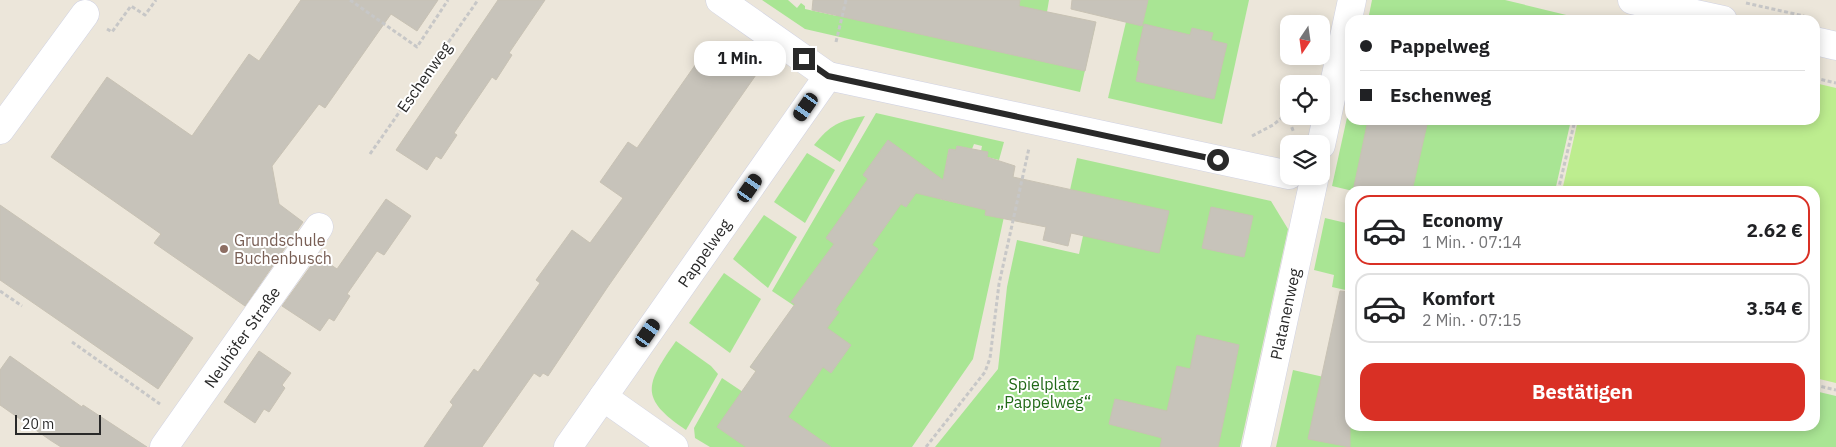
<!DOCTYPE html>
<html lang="de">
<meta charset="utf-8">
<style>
body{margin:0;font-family:"IBM Plex Sans",sans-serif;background:#f2f2f2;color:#202124;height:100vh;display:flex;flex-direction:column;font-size:19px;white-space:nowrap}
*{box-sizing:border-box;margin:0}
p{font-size:16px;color:#757577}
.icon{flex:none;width:28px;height:28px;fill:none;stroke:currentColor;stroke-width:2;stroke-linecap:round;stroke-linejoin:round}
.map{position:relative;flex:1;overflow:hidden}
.sheet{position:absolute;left:1345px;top:186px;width:475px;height:245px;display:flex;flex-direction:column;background:#fff;border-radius:15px;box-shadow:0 2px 12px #0003}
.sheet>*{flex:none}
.top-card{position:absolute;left:1345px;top:15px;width:475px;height:110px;border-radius:15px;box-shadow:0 2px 12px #0003;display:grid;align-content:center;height:110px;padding:0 15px;background:#fff}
.needle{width:32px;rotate:193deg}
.controls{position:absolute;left:1280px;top:15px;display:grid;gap:10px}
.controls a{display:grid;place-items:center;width:50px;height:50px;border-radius:10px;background:#fff;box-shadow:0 2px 12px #0003;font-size:25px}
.scale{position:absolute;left:15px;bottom:12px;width:86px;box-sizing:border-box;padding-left:5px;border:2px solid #292929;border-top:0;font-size:14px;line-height:18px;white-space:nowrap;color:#292929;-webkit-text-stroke:4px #fff;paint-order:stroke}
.end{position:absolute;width:22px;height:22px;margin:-11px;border:6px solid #292929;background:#fff;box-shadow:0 0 0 2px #fff}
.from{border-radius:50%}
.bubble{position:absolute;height:35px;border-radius:15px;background:#fff;box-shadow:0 2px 12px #0003;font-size:16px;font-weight:800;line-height:35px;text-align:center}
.car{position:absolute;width:15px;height:30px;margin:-15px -8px;border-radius:6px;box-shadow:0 0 4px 1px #0007;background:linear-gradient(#222 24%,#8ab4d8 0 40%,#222 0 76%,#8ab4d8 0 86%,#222 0)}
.top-card b{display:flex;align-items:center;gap:18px;height:48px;font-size:19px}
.top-card b+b{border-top:1px solid #e0e0e0}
.top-card i{width:12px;height:12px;background:#202124}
ul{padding:9px 0 0;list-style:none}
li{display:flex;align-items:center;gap:15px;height:70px;margin:0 10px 8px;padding:0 5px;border:2px solid #e0e0e0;border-radius:15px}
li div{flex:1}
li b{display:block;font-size:19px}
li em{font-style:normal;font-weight:800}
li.active{border-color:#d93025}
li>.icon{width:45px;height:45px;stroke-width:1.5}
.cta{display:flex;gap:10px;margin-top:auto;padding:10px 15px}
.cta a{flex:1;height:58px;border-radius:15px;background:#d93025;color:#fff;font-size:20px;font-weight:800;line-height:58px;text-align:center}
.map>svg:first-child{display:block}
.green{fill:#a9e594}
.pitch{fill:#bded8f}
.building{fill:#c7c3ba;stroke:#c8c2b4}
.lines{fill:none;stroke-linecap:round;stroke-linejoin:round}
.minor-casing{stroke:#d0d2e3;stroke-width:29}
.path{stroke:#c7c7c7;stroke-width:3;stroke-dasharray:4 2.5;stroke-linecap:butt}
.minor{stroke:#fff;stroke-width:28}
.route{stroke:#292929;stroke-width:6}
.education-dot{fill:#8d6e63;stroke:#fff;stroke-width:2}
.labels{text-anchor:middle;stroke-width:4;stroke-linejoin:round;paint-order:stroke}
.street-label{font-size:16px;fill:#292929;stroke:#fff}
.education-label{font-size:16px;fill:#785e54;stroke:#fff;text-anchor:start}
.park-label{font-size:16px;fill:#206917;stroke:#fff}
</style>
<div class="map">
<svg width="1836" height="447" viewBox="0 0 1836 447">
<rect width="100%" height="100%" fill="#ece6da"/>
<g class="green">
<polygon points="762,0 788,0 797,8 801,3 805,6 805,9 837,16 841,0 1049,0 1047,12 1079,19 1095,27 1080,92 805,29"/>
<polygon points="1148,0 1249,0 1222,124 1108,98 1126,22"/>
<polygon points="1372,0 1505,0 1587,20 1368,20"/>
<polygon points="1350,104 1350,120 1367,122 1368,120 1571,120 1555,191 1353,191 1332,186"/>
<polygon points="876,113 1004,142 999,160 987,157 981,151 982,146 974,144 972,149 957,146 956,150 949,149 940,199 988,210 1007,203 973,359 912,447 710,447 695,438 694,428 722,378 743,392 793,398 750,367 778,328 811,352 823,325 772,291"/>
<path d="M865,116l-25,46 -26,-17c16,-20 26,-25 51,-29z"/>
<polygon points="807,153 835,170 805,223 774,202"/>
<polygon points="1077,158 1271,201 1288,229 1240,447 935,447 998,369 1007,287 1017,240 1079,254 1092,195 1070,190"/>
<polygon points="1350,206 1350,291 1332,287 1334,275 1314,270 1325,218 1346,223"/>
<polygon points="764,215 797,237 768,288 733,259"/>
<polygon points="724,273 761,299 730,353 689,323"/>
<path d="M676,341l35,25 7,8 -32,56c-48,-32 -40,-46 -10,-89z"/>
<polygon points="1293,370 1350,383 1350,426 1815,426 1815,391 1836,396 1836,447 1276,447"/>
</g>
<polygon class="pitch" points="1815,83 1836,88 1836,383 1815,378 1815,191 1562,191 1578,120 1815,120"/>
<g class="building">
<polygon points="301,0 438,0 417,31 391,14 325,108 319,104 272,166 279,204 303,222 245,306 154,243 161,234 51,157 107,77 192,136 249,54 259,61"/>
<polygon points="498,0 545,0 509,53 512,55 496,80 492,77 454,133 457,135 441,159 436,156 427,170 396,150"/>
<polygon points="813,0 1020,0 1019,6 1096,22 1085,71 812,10"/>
<polygon points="1072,0 1148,0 1142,26 1071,9"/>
<polygon points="1144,24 1190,35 1192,28 1213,33 1211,40 1227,44 1214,99 1136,81 1140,61 1136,60"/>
<polygon points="728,52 758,72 607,288 548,376 543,373 540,377 534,373 482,447 424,447 453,405 450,402 474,369 478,372 540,283 536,280 572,230 590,243 623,198 600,182 628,142 637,148 698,61 714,72"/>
<polygon points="1368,120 1428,120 1412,191 1353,191"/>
<polygon points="888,140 943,180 949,149 956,150 957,146 988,152 987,157 1015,166 1013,177 1169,211 1159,253 1071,233 1068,246 1043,240 1046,227 985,215 986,210 916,193 906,207 901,204 872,245 878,249 835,310 839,312 827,328 851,345 831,373 823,367 788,417 831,447 746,447 717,427 756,371 750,367 795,304 791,302 834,244 826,238 868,179 863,175"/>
<polygon points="386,199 411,216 384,255 377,251 347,294 350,296 334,321 329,318 320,331 282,306 318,256 337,269"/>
<polygon points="0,205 193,338 158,389 0,280"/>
<polygon points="1211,207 1253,216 1244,257 1202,248"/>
<polygon points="1340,291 1350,292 1350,447 1308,439"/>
<polygon points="1197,335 1239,345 1218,447 1160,447 1162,438 1109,424 1115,399 1167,411 1177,366 1190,369"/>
<polygon points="259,351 291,373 282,385 285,388 269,412 264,409 255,423 224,402"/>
<polygon points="10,356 82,407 83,405 147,447 61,447 50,440 0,405 0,370"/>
</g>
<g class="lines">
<defs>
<g id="minor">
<polyline points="720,0 828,76"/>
<polyline points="1632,0 1723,20"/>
<polyline points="1815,41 1836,46"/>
<polyline points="0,130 85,14"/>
<polyline points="1321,145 1352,0"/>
<polyline points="603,397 674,447"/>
<polyline points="164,447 319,227"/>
<polyline points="568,447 828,76 1289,175"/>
<polyline points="1256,447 1314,180"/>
</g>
</defs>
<use href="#minor" class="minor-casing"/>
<g class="path">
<polyline points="350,0 417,47 448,0"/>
<polyline points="1746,3 1804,16"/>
<polyline points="107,29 112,32 131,6 145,15 156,0"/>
<polyline points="836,42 846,0"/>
<polyline points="1815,78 1836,83"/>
<polyline points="1287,115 1294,133"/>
<polyline points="1252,136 1273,125 1289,112"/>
<polyline points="370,154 478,0"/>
<polyline points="1558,191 1575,120"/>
<polyline points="0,291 22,306"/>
<polyline points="72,342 160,404"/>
<polyline points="1815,385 1836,390"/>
<polyline points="926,447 985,372 990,358 999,284 1029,148"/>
</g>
<use href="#minor" class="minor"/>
</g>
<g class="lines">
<polyline class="route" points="804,59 828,76 1218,160"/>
</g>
<circle class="education-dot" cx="224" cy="249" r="5"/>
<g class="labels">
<g class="street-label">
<text transform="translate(424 77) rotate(-55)" y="6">Eschenweg</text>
<text transform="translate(704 253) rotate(-55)" y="6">Pappelweg</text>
<text transform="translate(1285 314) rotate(-78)" y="6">Platanenweg</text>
<text transform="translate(242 337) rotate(-55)" y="6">Neuhöfer Straße</text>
</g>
<g class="education-label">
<text x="234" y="246">Grundschule<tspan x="234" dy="18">Buchenbusch</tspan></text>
</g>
<g class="park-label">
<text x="1044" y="390">Spielplatz<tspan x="1044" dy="18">„Pappelweg“</tspan></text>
</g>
</g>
</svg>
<div class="controls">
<a><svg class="needle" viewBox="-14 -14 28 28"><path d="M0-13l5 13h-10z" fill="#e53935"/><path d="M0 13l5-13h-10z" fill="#757577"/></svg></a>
<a><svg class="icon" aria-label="locate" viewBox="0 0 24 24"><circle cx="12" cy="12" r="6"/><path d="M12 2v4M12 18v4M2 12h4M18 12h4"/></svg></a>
<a><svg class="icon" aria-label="layers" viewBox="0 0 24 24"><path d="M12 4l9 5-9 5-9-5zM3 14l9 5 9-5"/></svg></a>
</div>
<div class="scale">20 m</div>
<i class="end from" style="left:1218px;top:160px"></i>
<i class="end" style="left:804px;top:59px"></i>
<div class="bubble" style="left:694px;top:41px;width:92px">1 Min.</div>
<i class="car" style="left:806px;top:107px;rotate:215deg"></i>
<i class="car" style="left:750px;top:188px;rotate:35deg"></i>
<i class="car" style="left:648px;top:333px;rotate:35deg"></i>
<div class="top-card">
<b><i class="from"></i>Pappelweg</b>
<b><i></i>Eschenweg</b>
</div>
<section class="sheet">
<ul>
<li class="active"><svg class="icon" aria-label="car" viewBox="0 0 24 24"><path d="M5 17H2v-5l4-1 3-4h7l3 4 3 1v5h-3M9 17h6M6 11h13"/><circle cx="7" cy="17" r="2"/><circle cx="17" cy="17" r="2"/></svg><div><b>Economy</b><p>1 Min. · 07:14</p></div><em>2.62 €</em></li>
<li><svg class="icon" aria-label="car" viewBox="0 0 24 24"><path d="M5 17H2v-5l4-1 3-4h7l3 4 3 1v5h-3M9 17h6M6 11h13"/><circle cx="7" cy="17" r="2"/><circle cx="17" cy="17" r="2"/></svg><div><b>Komfort</b><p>2 Min. · 07:15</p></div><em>3.54 €</em></li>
</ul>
<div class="cta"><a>Bestätigen</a></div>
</section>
</div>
